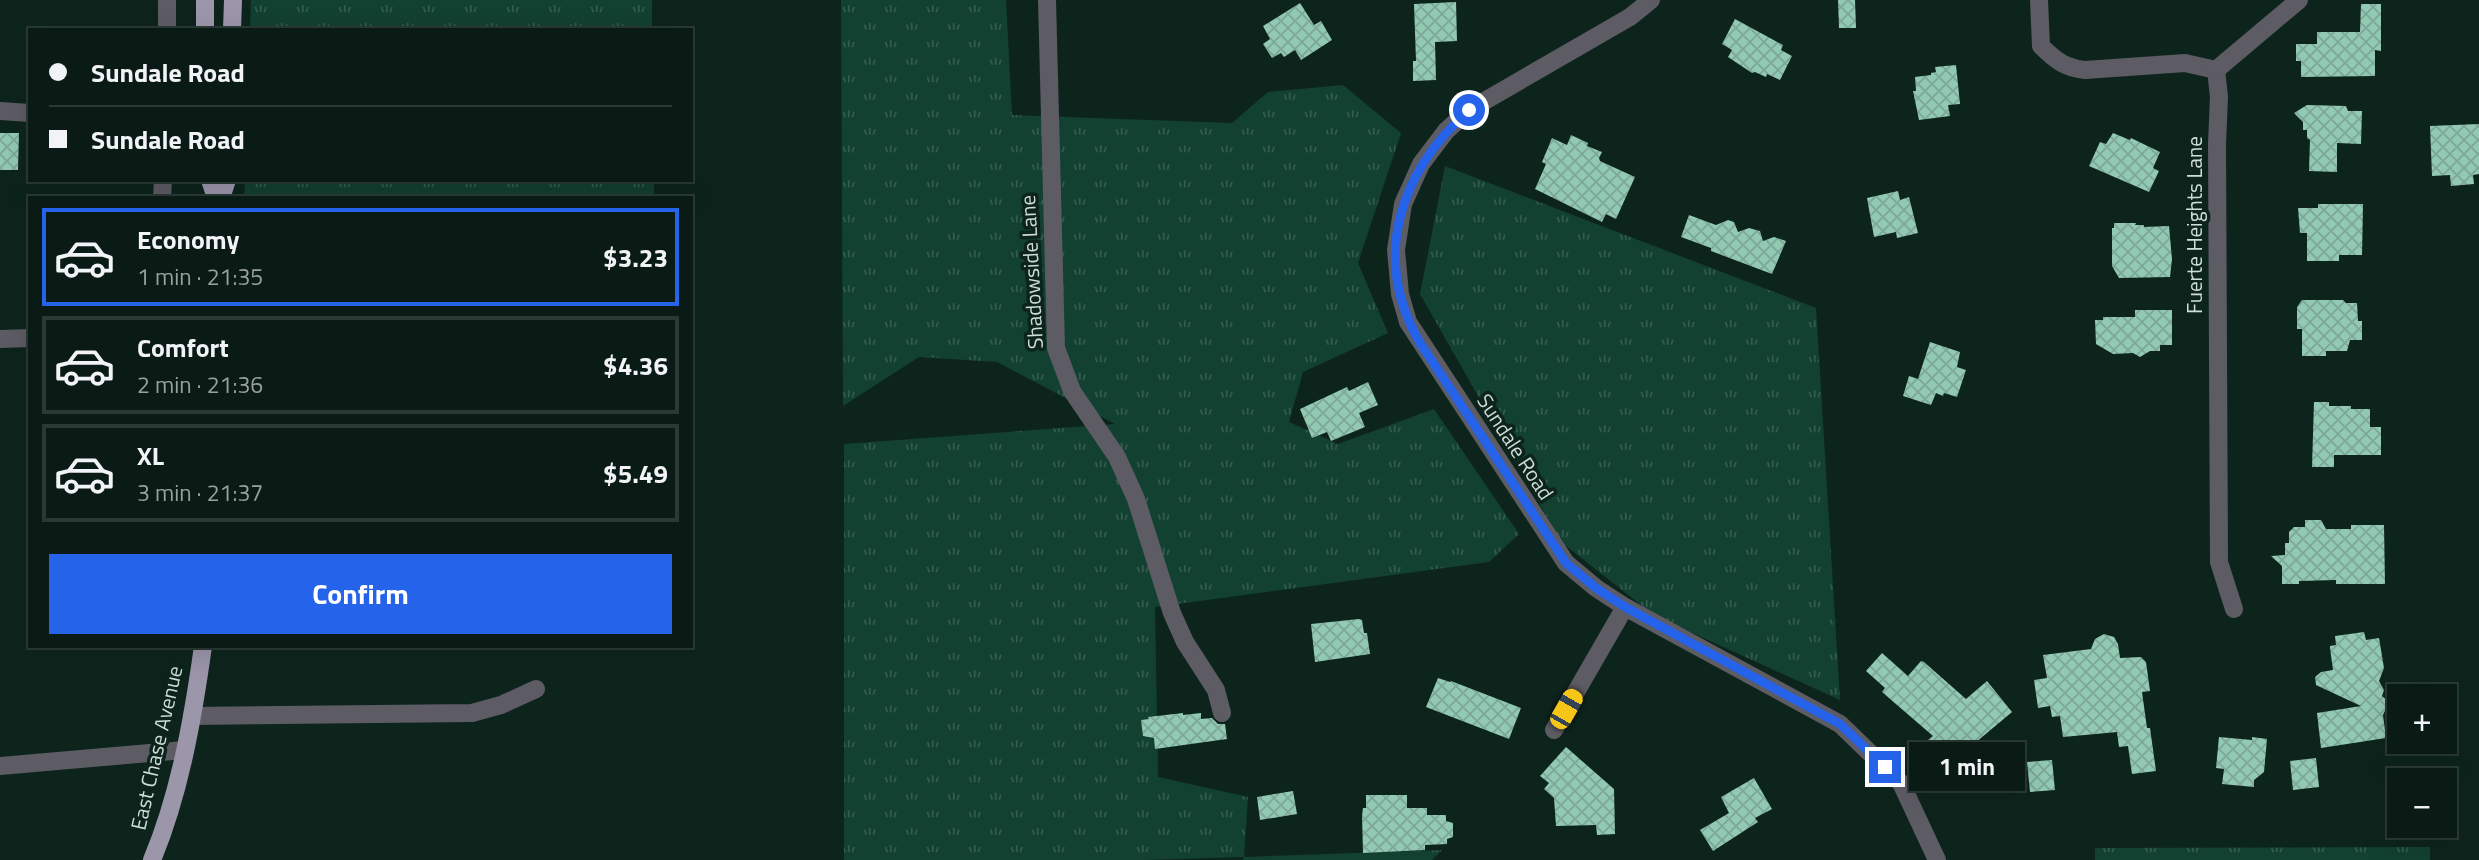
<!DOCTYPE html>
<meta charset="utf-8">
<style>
body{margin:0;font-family:"Titillium Web",sans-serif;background:#182822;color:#f1f3f6;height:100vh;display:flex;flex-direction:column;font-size:26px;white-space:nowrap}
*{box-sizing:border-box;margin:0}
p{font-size:23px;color:#99a1a0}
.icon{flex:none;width:38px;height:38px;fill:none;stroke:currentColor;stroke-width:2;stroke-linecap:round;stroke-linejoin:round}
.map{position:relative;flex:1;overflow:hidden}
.side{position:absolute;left:28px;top:196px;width:665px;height:452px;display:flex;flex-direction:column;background:#0a1b15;border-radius:0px;box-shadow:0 7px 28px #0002,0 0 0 2px #2a3934}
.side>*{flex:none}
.banner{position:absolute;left:28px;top:28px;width:665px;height:154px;border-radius:0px;box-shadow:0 7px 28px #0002,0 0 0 2px #2a3934;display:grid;align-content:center;height:154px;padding:0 21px;background:#0a1b15}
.fabs{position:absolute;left:2387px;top:684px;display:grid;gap:14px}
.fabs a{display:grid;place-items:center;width:70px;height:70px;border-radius:0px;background:#0a1b15;box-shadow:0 7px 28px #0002,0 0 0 2px #2a3934;font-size:35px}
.end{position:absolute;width:32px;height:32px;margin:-16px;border:9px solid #2563eb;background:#fff;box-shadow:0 0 0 4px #fff}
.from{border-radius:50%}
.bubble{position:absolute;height:49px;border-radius:0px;background:#0a1b15;box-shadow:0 7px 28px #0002,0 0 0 2px #2a3934;font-size:23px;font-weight:700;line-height:49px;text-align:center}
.car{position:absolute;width:21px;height:42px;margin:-21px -10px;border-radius:9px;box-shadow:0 0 5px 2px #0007;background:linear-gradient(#f5c518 24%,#345 0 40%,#f5c518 0 76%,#345 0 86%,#f5c518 0)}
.banner b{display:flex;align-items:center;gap:24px;height:66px;font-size:26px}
.banner b+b{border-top:2px solid #2a3934}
.banner i{width:18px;height:18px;background:#f1f3f6}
ul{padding:12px 0 0;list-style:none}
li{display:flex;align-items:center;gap:21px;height:98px;margin:0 14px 10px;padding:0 7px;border:4px solid #2a3934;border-radius:0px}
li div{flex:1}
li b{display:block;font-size:26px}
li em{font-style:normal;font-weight:700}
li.current{border-color:#2563eb}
li>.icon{width:63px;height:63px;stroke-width:1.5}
.action{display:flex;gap:14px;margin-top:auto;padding:14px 21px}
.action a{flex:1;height:80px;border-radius:0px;background:#2563eb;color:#fff;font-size:28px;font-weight:700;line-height:80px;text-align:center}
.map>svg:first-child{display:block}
.grass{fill:url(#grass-tufts)}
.building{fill:url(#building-cross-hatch)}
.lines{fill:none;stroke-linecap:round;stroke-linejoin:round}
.minor{stroke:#5d5b64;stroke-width:18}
.major{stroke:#9b96aa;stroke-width:18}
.route{stroke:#2563eb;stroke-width:9}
.labels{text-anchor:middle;stroke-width:7;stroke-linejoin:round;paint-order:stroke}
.street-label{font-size:21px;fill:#cfddd7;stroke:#0d241c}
</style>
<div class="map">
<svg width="2479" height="860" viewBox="0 0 2479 860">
<defs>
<pattern id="grass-tufts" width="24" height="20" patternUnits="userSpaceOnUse" patternTransform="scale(1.75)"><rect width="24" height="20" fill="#124031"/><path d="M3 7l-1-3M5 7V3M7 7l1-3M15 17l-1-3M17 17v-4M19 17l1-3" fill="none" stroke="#335b4e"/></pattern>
<pattern id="building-cross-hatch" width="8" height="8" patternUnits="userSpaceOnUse" patternTransform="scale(1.75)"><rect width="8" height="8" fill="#92c9b3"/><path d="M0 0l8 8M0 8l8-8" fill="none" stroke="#7da796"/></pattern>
</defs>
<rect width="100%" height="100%" fill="#0d241c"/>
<g class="grass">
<polygon points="251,0 652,0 652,30 250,30"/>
<polygon points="841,0 1006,0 1012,115 1232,123 1268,92 1343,85 1401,133 1358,263 1388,333 1303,372 1289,422 1338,444 1434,409 1519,534 1489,562 1155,607 1158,777 1248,797 1244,857 1442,850 1432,860 1243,860 1243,857 1143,860 844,860 844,444 1115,424 997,362 919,357 843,406"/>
<polygon points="1445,166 1816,308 1840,700 1655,616 1561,542 1420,294"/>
<polygon points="245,180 654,180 654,198 244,198"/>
<polygon points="2430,847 2430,860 2095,860 2095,848"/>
</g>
<g class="building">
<polygon points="1838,0 1855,0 1856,28 1839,28"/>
<polygon points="1456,2 1457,41 1435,42 1436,80 1413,81 1413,61 1416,61 1414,4"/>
<polygon points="1300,3 1314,25 1321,21 1332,40 1301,60 1295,50 1284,57 1281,53 1272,58 1263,44 1270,39 1263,26"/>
<polygon points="2361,4 2381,4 2381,51 2375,50 2375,76 2301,77 2301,61 2296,61 2296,44 2317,44 2317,32 2360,32"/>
<polygon points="1735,19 1783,45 1781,50 1792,56 1780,80 1767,74 1766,77 1755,72 1752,73 1728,57 1732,50 1722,44"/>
<polygon points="1956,65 1960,104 1948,105 1950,116 1919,120 1913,91 1916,91 1915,77 1931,75 1931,73 1936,72 1935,67"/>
<polygon points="2307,105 2346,106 2348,111 2362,111 2361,144 2337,143 2337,172 2309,171 2310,140 2307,138 2307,130 2303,130 2303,122 2294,113"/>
<polygon points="2479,124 2479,174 2473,175 2474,184 2451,186 2450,175 2432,176 2430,126"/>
<polygon points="0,133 19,133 18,170 0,170"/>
<polygon points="2113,133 2130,140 2131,138 2160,152 2153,168 2159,171 2149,192 2089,166 2100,142 2106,144"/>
<polygon points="1571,135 1588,143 1587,146 1602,152 1599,158 1600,161 1635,177 1616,219 1606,214 1602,222 1535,189 1546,164 1542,162 1552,138 1567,145"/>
<polygon points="1898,191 1900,200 1909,197 1918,233 1897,238 1896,232 1874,237 1867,198"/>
<polygon points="2318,204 2363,204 2362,255 2339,255 2339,261 2307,261 2307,233 2300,233 2298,208 2318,208"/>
<polygon points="1689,215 1716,225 1728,220 1734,222 1738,232 1749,228 1760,231 1763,241 1774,237 1786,241 1772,274 1711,251 1711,248 1681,237"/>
<polygon points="2114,223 2136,223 2135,225 2144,225 2144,227 2169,226 2172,259 2170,277 2119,278 2112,266 2112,228 2114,228"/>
<polygon points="2302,300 2343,300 2346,303 2357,303 2358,321 2362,321 2362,340 2350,340 2347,351 2326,351 2326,356 2302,356 2302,329 2297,329 2297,307"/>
<polygon points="2135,310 2172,310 2172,345 2160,345 2160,351 2150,351 2140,357 2133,353 2113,354 2096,344 2095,320 2103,320 2103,317 2135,317"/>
<polygon points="1930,342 1960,352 1957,367 1966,370 1957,397 1944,393 1943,396 1936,393 1931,405 1903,396 1909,376 1918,379"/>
<polygon points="1368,382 1378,405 1359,413 1365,427 1331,441 1327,432 1312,438 1300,409 1347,387 1349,391"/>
<polygon points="2314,402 2329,402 2329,406 2351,406 2351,409 2370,409 2370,427 2381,427 2381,455 2334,455 2334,467 2312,467"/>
<polygon points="2305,520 2321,520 2326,529 2351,529 2351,525 2384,525 2385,584 2336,584 2336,580 2299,581 2299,584 2282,584 2282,566 2271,556 2285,555 2285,543 2289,543 2289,532 2294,527 2305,527"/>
<polygon points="1359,619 1362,620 1364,633 1367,633 1370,654 1315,662 1311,624"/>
<polygon points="2364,632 2366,640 2379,638 2384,668 2379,681 2384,690 2382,696 2389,702 2383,715 2386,738 2321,748 2317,713 2361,706 2316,685 2315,677 2321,672 2333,670 2330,648 2330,646 2336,645 2335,636"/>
<polygon points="2104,634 2114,637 2118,644 2120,658 2141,657 2146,662 2150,691 2142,692 2147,728 2150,728 2156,771 2132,774 2128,746 2119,747 2117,732 2063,737 2060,716 2052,717 2050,706 2038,708 2034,680 2047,678 2043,655 2091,649 2095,639"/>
<polygon points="1882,653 1908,676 1921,661 1924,662 1966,699 1987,681 2012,712 1975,743 1986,757 1963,775 1957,767 1946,775 1923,744 1933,736 1882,692 1885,688 1866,671"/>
<polygon points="1438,678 1450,682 1451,681 1521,708 1509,739 1426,707"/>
<polygon points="1183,713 1183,715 1201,713 1201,719 1212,718 1218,724 1225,724 1227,739 1155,749 1154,738 1143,736 1141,720 1149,719 1148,717"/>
<polygon points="2219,737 2252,740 2252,737 2267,739 2264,772 2254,780 2254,787 2222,784 2224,769 2216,768"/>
<polygon points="1566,747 1614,789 1615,834 1597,835 1596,825 1556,826 1554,798 1544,789 1549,783 1540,776"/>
<polygon points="2316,758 2319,787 2293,790 2290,761"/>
<polygon points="2052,760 2055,790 2030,792 2027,762"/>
<polygon points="1754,778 1772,809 1755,818 1758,822 1713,851 1700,830 1729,813 1721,797"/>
<polygon points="1293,791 1297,814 1260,820 1257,797"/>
<polygon points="1366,795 1407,795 1407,808 1427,808 1427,815 1446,815 1446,821 1453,823 1453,837 1447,839 1447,844 1425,845 1425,850 1363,853 1362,816 1363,808 1366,808"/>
</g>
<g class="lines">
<g class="minor">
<polyline points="1047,0 1056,348 1072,391 1117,457 1136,499 1172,613 1185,642 1216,690 1222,713"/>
<polyline points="1651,0 1630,17 1469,110 1446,131 1421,164 1403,204 1396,250 1400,294 1408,322 1566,563 1596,588 1625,607 1840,724 1901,783 1937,860"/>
<path d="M2039,0l2,46c14,14 24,22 44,24l100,-7 31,7 3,27 -2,47 2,418 15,47"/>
<polyline points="167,30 167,0"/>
<polyline points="2216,70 2299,0"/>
<polyline points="0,111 30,113"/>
<polyline points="162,198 163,180"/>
<polyline points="0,339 30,338"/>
<polyline points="192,716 472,713 501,705 536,689"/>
<polyline points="1554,730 1625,607"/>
<polyline points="0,766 184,750"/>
</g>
<g class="major">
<polyline points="205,0 205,30"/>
<polyline points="232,30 233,0"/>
<polyline points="210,180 216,198"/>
<polyline points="221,198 227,180"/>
<path d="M152,860c28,-67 41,-142 51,-214"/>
</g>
</g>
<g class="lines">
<path class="route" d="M1469,110c-70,63 -98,148 -49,233l146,220 30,25 29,19 215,117 45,43"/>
</g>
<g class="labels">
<g class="street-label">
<text transform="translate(2195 225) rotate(-90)" y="7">Fuerte Heights Lane</text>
<text transform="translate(1032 272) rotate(-93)" y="7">Shadowside Lane</text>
<text transform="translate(1515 447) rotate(57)" y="7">Sundale Road</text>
<text transform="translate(157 748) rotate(-77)" y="7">East Chase Avenue</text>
</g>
</g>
</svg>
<div class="fabs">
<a>+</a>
<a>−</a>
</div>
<i class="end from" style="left:1469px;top:110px"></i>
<i class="end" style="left:1885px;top:767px"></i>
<div class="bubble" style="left:1909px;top:742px;width:116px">1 min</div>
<i class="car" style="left:1566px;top:709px;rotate:30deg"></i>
<div class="banner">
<b><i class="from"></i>Sundale Road</b>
<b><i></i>Sundale Road</b>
</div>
<section class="side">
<ul>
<li class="current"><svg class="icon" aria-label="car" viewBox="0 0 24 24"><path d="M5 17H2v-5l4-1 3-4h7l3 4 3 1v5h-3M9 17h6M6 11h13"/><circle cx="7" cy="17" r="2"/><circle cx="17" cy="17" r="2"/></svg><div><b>Economy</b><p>1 min · 21:35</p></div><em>$3.23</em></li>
<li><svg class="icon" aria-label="car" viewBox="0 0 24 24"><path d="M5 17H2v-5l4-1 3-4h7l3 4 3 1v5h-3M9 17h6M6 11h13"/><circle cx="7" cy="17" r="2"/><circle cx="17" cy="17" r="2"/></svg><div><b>Comfort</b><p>2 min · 21:36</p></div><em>$4.36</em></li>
<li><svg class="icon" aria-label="car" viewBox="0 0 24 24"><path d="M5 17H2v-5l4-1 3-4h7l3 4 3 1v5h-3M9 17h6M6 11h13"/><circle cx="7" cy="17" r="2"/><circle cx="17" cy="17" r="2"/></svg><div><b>XL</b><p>3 min · 21:37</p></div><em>$5.49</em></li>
</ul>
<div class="action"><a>Confirm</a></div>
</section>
</div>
